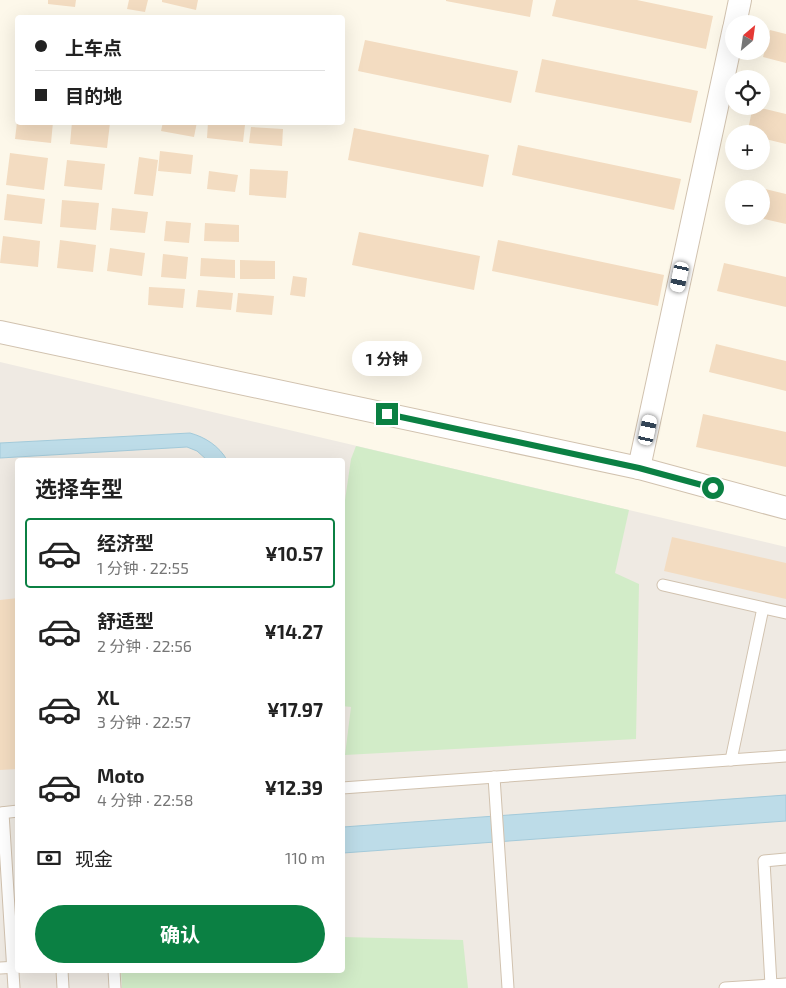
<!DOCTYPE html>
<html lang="zh">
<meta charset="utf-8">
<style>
body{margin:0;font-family:"Exo 2","Noto Sans SC",sans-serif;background:#f6f6f6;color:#222;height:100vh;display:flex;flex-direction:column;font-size:19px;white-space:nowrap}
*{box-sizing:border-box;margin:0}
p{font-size:16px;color:#767676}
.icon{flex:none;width:28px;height:28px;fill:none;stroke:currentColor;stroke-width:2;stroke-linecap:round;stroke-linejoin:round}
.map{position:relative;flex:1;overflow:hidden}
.side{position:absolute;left:15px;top:458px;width:330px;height:515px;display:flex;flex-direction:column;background:#fff;border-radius:5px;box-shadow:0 5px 20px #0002}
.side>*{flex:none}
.guide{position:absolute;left:15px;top:15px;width:330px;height:110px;border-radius:5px;box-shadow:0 5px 20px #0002;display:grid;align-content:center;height:110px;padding:0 20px;background:#fff}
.needle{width:32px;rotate:29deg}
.tools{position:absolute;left:725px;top:15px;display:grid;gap:10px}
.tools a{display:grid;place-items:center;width:45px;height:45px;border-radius:50%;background:#fff;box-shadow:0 5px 20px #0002;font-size:25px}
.end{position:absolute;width:22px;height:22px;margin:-11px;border:6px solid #0b8043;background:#fff;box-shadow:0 0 0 2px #fff}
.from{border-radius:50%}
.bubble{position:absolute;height:35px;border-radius:18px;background:#fff;box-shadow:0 5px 20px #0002;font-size:16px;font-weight:700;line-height:35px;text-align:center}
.car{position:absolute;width:15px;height:30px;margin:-15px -8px;border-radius:6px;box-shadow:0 0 4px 1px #0007;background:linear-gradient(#fff 24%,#345 0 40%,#fff 0 76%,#345 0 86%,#fff 0)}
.guide b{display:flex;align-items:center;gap:18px;height:48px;font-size:19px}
.guide b+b{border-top:1px solid #e0e0e0}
.guide i{width:12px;height:12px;background:#222}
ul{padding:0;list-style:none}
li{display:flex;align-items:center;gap:15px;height:70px;margin:0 10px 8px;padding:0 10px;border:2px solid transparent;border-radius:5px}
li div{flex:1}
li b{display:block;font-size:19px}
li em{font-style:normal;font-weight:700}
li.selected{border-color:#0b8043}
li>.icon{width:45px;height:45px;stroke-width:1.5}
h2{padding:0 20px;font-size:22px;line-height:60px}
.pay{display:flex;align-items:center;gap:12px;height:55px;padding:0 20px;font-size:19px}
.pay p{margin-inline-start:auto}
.action{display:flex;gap:10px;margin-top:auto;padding:10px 20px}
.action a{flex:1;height:58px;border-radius:30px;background:#0b8043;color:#fff;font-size:20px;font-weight:700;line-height:58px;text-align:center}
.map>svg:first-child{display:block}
.industrial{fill:#efeae3;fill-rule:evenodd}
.green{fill:#d2ecc8}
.water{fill:#bddce8;stroke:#a3cada}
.building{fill:#f3dcc1}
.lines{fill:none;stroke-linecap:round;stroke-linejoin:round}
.lane-casing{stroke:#d1c2af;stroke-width:13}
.street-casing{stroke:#d1c2af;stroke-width:24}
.lane{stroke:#fff;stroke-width:11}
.street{stroke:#fff;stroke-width:22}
.route{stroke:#0b8043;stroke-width:6}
</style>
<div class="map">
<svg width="786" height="988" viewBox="0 0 786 988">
<rect width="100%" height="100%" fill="#fdf8ea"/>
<path class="industrial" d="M0,362l786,185v441h-786zM18,460h324v510h-324z"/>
<g class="green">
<polygon points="356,446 629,510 615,573 639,584 636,739 345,755 351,707 342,706 343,514 351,459"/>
<polygon points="343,937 463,940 468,988 122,988 121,970 342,970"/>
</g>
<g class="water">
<path d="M190,433c15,4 29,13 37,27h-20l-10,-9 -10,-4 -187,11v-15z"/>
<polygon points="786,795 786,821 343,853 343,827"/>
</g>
<g class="building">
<polygon points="48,0 76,0 75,7 48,4"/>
<polygon points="129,0 148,0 145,12 127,9"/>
<polygon points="162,0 198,0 196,10 162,2"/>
<polygon points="446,0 533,0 530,17 446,1"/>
<polygon points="556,0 637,0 713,16 706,49 552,16"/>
<polygon points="770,30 786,34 786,63 763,57"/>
<polygon points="365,40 518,71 511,103 358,71"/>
<polygon points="542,59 698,91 691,123 535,92"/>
<polygon points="753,106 786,114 786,144 761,138 761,134 747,134"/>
<polygon points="17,122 53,122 51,143 15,139"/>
<polygon points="72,122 110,123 107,148 70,144"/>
<polygon points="163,122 197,122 194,137 161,131"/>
<polygon points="208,122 221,122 245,125 243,142 207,138"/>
<polygon points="251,127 283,129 282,146 249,143"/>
<polygon points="354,128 489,155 483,187 348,160"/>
<polygon points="518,145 681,179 674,210 512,175"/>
<polygon points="160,151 193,155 191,174 158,171"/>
<polygon points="10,153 48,158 44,190 6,185"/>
<polygon points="139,157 158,160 153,196 134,194"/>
<polygon points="67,160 105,164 102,190 64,186"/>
<polygon points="250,169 288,171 286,198 249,195"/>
<polygon points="209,171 238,175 235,192 207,189"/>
<polygon points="740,183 786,194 786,224 755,217 761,216 761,189 738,189"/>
<polygon points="7,194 45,199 42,224 4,220"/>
<polygon points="62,200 99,203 96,230 60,227"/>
<polygon points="112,208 148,212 145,233 110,230"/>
<polygon points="166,221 191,223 189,243 164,241"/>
<polygon points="205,223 239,225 239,242 204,241"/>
<polygon points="359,232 480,256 474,290 352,265"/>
<polygon points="3,236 40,241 38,267 0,263"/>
<polygon points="60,240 96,245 93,272 57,268"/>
<polygon points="498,240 664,275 658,306 492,271"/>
<polygon points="110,248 145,253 142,276 107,271"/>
<polygon points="163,254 188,257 186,279 161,277"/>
<polygon points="201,258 235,260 235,278 200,276"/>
<polygon points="240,260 275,261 275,279 240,279"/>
<polygon points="724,263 786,277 786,307 717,291"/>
<polygon points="293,276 307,278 305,297 290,295"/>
<polygon points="149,287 185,289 183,308 148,305"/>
<polygon points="198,290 233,293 231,310 196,307"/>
<polygon points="238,293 274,296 272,315 236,312"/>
<polygon points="716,344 786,361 786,391 709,372"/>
<polygon points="703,414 786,432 786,467 696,447"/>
<polygon points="672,537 786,563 786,599 664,571"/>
<polygon points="18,598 18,769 0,770 0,600"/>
</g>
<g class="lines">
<defs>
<g id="lane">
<polyline points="663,585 786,613"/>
<polyline points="731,760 763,608"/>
<polyline points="494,777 508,988"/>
<polyline points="342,788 786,756"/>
<polyline points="0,813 18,811"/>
<polyline points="3,813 14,988"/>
<polyline points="0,968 18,967"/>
<polyline points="62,970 63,988"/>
<polyline points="114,970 115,988"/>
<polyline points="771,985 764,861 786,859"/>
<polyline points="725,988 786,984"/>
</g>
<g id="street">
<polyline points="735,24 740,0"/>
<polyline points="0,332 639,468 786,508"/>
<polyline points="639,468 734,28"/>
</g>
</defs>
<use href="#lane" class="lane-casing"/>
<use href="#street" class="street-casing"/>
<use href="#lane" class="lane"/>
<use href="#street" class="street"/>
</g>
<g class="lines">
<polyline class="route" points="387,414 639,468 713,488"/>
</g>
</svg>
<div class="tools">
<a><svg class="needle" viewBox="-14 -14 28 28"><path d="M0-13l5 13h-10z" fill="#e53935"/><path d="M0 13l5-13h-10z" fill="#767676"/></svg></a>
<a><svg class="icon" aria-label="locate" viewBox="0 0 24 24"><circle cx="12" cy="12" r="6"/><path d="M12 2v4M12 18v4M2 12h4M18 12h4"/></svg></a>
<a>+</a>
<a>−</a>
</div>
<i class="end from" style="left:713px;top:488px"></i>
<i class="end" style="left:387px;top:414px"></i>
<div class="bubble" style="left:352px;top:341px;width:70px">1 分钟</div>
<i class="car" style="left:680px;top:277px;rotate:192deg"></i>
<i class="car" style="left:648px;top:430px;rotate:12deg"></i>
<div class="guide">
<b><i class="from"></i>上车点</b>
<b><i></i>目的地</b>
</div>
<section class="side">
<h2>选择车型</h2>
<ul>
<li class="selected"><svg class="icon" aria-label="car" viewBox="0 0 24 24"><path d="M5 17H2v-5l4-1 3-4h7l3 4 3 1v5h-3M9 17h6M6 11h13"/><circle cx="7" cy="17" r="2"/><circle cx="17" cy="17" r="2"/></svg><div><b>经济型</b><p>1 分钟 · 22:55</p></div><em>¥10.57</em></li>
<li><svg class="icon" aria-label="car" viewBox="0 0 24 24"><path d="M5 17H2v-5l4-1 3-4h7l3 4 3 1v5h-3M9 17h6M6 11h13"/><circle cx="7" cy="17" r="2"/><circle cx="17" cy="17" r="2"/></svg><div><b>舒适型</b><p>2 分钟 · 22:56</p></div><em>¥14.27</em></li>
<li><svg class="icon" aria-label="car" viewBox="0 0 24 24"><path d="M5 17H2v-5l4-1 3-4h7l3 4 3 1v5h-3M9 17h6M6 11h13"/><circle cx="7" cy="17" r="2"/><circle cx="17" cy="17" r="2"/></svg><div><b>XL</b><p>3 分钟 · 22:57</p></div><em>¥17.97</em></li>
<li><svg class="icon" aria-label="car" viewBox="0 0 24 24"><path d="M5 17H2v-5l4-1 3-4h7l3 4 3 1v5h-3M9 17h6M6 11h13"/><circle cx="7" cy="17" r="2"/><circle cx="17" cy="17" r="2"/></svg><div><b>Moto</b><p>4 分钟 · 22:58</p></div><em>¥12.39</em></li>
</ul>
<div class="pay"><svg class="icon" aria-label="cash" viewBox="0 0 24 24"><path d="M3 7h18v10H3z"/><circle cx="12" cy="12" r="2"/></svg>现金<p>110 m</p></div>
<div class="action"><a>确认</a></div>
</section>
</div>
